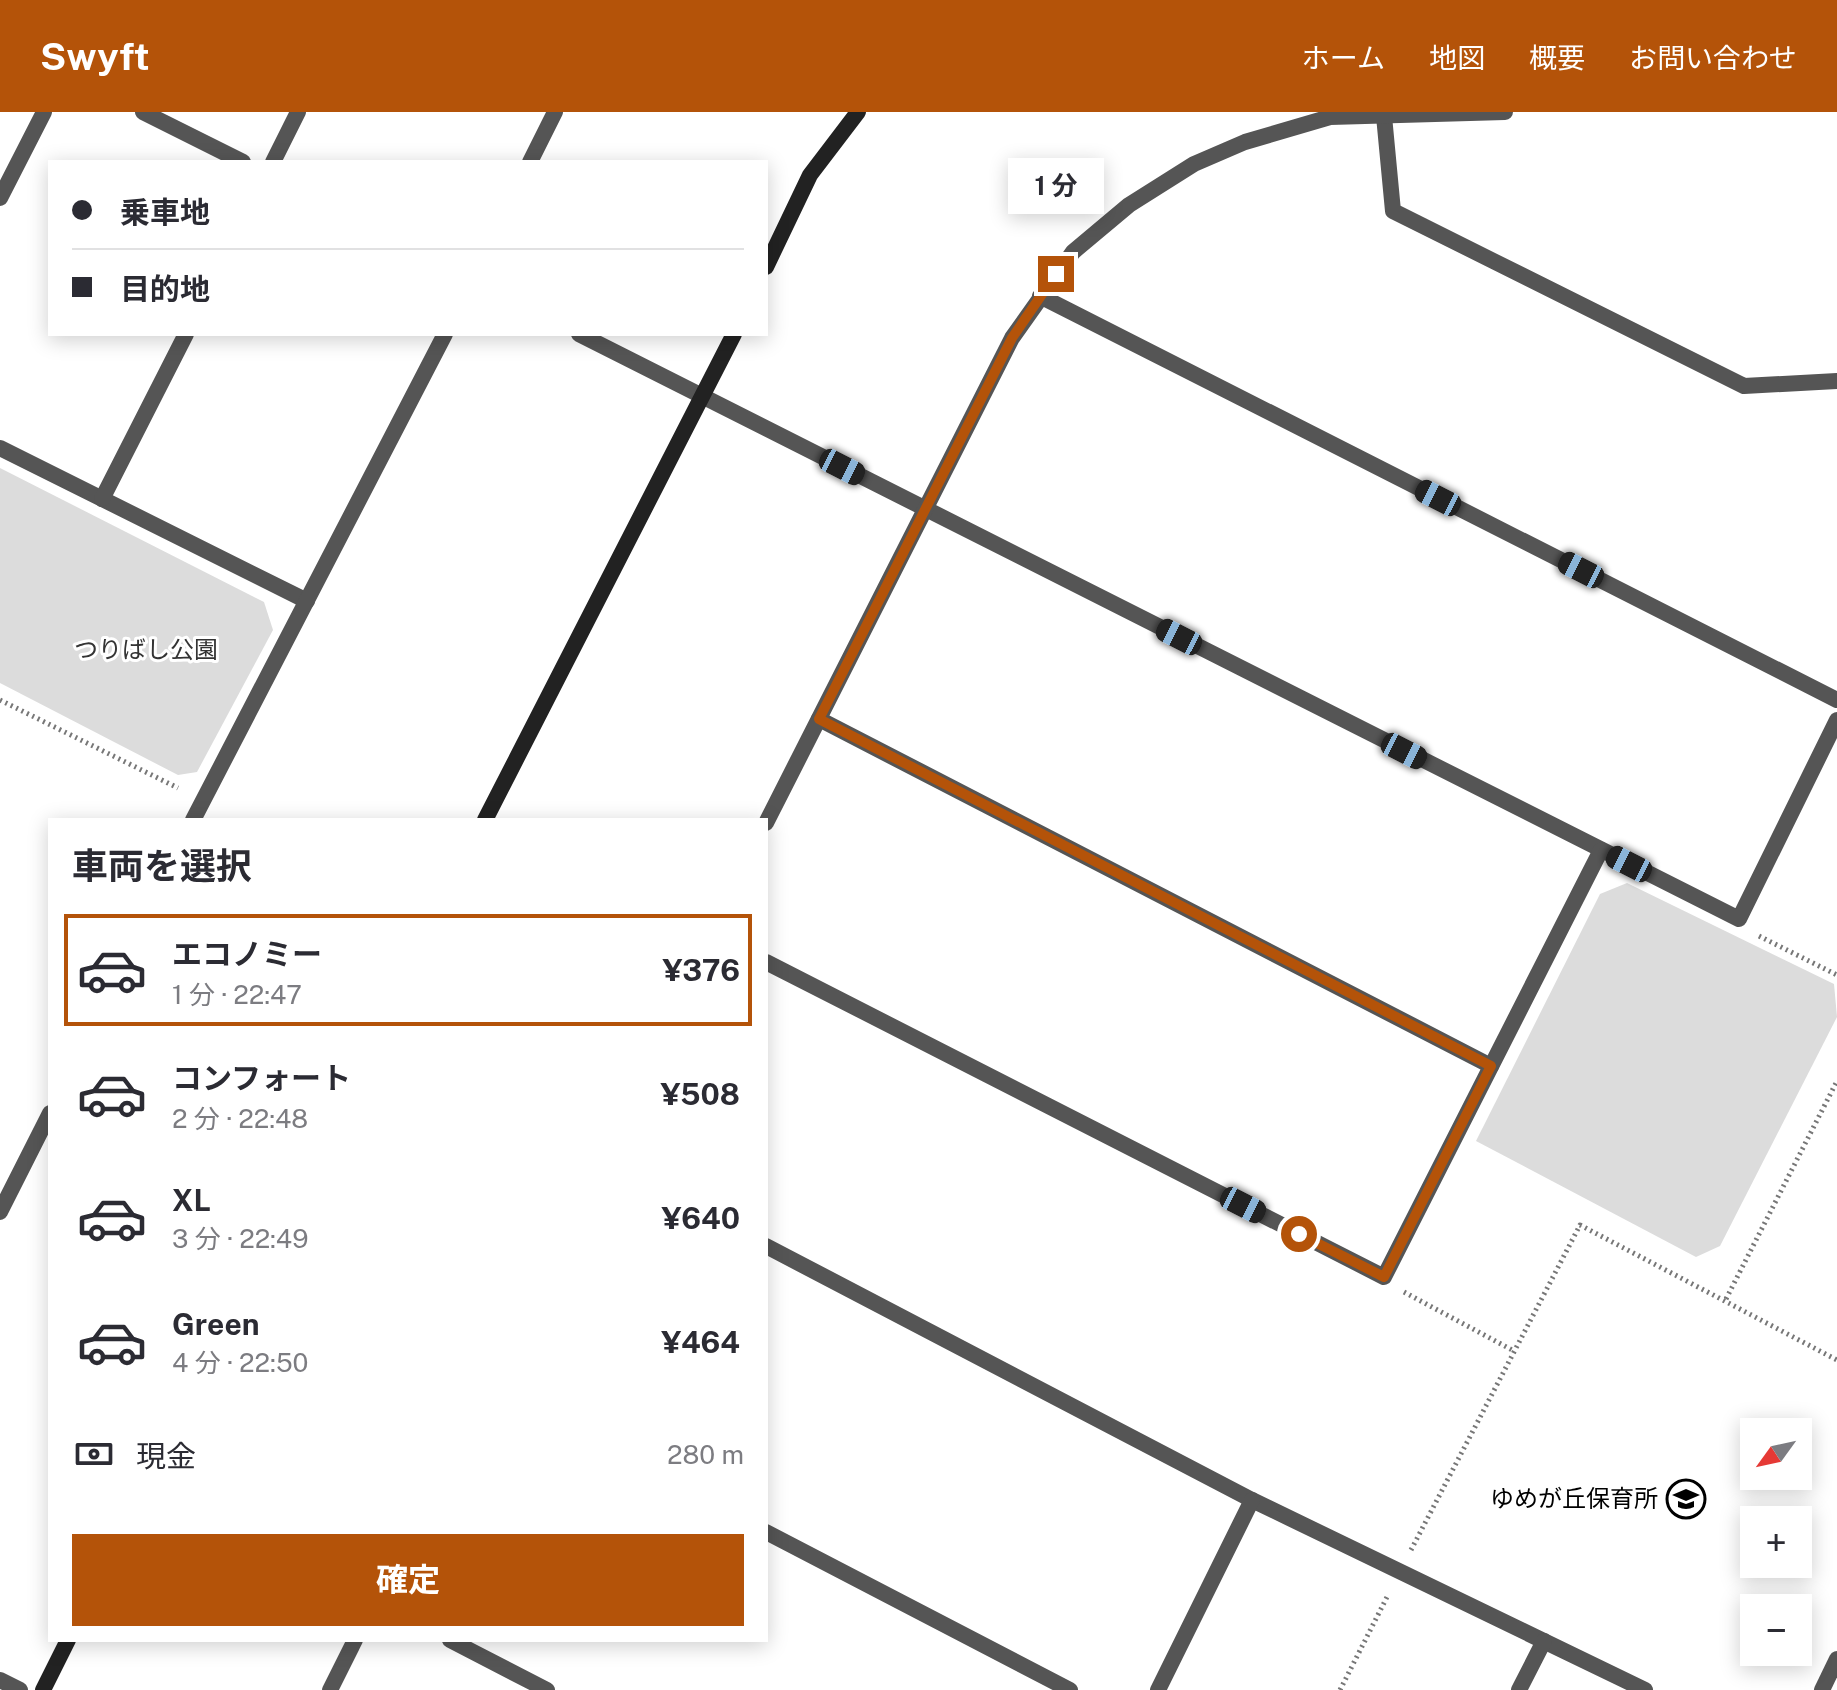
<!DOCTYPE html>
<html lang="ja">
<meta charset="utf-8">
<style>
body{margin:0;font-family:"Public Sans","Noto Sans JP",sans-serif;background:#f2f2f3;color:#2b2b33;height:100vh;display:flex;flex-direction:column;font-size:30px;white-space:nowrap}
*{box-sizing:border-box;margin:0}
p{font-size:26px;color:#7c7c81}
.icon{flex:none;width:44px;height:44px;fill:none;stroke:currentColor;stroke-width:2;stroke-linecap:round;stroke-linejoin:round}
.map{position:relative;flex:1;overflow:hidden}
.details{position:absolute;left:48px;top:706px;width:720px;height:824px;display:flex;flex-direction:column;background:#fff;border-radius:0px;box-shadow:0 4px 20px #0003}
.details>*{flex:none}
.hud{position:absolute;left:48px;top:48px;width:720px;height:176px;border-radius:0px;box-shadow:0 4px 20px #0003;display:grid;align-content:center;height:176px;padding:0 24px;background:#fff}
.needle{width:52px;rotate:237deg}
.buttons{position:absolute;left:1740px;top:1306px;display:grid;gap:16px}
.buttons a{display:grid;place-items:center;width:72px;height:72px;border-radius:0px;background:#fff;box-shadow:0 4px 20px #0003;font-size:40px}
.end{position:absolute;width:36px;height:36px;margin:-18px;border:10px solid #b45309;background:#fff;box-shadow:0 0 0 4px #fff}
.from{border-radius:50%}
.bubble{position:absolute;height:56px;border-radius:0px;background:#fff;box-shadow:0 4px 20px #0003;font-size:26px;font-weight:700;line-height:56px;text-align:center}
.car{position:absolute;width:24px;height:48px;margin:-24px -12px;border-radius:10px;box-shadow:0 0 6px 2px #0007;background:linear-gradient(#222 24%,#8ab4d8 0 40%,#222 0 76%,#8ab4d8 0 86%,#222 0)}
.hud b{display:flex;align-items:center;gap:28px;height:76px;font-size:30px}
.hud b+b{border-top:2px solid #e1e1e2}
.hud i{width:20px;height:20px;background:#2b2b33}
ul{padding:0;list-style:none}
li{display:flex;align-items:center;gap:24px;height:112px;margin:0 16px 12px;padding:0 8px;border:4px solid transparent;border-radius:0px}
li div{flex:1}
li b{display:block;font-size:30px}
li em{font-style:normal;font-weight:700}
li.on{border-color:#b45309}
li>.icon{width:72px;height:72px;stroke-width:1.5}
h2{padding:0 24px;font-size:36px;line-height:96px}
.pay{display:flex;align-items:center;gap:20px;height:88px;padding:0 24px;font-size:30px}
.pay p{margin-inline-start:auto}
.button{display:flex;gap:16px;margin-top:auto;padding:16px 24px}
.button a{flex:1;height:92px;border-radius:0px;background:#b45309;color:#fff;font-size:32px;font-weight:700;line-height:92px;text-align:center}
header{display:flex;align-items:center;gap:48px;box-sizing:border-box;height:112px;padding:0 40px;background:#b45309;color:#fff}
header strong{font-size:38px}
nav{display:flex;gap:44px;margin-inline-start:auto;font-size:28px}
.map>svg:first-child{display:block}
.green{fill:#dcdcdc}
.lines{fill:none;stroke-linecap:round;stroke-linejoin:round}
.path{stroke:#777;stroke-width:5;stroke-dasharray:2 4;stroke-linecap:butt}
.street{stroke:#555;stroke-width:16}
.secondary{stroke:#222;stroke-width:16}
.route{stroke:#b45309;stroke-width:10}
.labels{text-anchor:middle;stroke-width:6;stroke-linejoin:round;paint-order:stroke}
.park-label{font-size:24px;fill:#333;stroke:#fff}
.poi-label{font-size:24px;fill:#000;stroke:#fff;text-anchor:end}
</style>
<header>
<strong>Swyft</strong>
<nav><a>ホーム</a><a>地図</a><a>概要</a><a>お問い合わせ</a></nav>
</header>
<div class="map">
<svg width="1837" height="1578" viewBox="0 0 1837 1578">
<rect width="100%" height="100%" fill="#fff"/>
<g class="green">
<polygon points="0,356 264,490 273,518 197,660 178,663 0,571"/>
<polygon points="1627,771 1834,872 1837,905 1720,1134 1696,1145 1476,1029 1600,782"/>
</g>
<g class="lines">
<g class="path">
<polyline points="0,588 178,676"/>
<polyline points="1759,824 1837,863"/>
<polyline points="1404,1180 1514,1239"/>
<polyline points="1726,1187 1837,969"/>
<polyline points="1411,1438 1580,1113 1837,1248"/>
<polyline points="1340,1578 1388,1483"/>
</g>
<g class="street">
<polyline points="143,0 243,50"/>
<polyline points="1384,4 1393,99 1744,274 1837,269"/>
<polyline points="273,50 298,0"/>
<polyline points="530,50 555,0"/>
<polyline points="0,86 44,0"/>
<polyline points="1040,184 1837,588"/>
<polyline points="579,222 1739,807 1837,608"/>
<polyline points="0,336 307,489"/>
<polyline points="102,387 186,222"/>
<polyline points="819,607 1491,954"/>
<polyline points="193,708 445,222"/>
<polyline points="766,711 1012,226 1073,140 1129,93 1194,52 1245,30 1330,5 1505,0"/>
<polyline points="766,850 1384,1165 1601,738"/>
<polyline points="0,1100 50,1001"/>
<polyline points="766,1134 1252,1388 1645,1578"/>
<polyline points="766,1420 1070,1578"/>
<polyline points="450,1528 547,1578"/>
<polyline points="0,1568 20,1578"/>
<polyline points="330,1578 355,1528"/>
<polyline points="1158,1578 1252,1388"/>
<polyline points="1519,1578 1544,1529"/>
<polyline points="1822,1578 1837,1547"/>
</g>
<g class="secondary">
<polyline points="766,155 810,63 858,0"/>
<polyline points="485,708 734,222"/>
<polyline points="43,1578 68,1528"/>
</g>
</g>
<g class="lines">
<polyline class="route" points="1056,162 1012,226 819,607 1491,954 1384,1165 1299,1122"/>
</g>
<defs>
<symbol id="school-ring" viewBox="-11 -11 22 22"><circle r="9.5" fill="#fff" stroke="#000" stroke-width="1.5"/><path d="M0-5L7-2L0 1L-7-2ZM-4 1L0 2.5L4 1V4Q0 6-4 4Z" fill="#000"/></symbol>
</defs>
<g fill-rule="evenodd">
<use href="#school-ring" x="1664" y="1365" width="44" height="44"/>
</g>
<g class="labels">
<g class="park-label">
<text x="146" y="546">つりばし公園</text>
</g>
<g class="poi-label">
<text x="1658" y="1395">ゆめが丘保育所</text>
</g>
</g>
</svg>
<div class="buttons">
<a><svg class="needle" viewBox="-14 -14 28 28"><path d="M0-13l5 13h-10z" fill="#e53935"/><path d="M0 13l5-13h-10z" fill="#7c7c81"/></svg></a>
<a>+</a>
<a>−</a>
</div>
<i class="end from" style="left:1299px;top:1122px"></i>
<i class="end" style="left:1056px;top:162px"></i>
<div class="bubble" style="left:1008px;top:46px;width:96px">1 分</div>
<i class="car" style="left:842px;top:355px;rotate:117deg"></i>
<i class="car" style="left:1438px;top:386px;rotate:297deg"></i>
<i class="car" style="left:1581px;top:458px;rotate:297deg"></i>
<i class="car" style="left:1179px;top:525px;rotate:297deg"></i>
<i class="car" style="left:1404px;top:639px;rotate:117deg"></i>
<i class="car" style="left:1629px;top:752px;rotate:297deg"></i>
<i class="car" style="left:1243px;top:1093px;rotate:117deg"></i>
<div class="hud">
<b><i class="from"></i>乗車地</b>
<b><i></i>目的地</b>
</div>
<section class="details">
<h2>車両を選択</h2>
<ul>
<li class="on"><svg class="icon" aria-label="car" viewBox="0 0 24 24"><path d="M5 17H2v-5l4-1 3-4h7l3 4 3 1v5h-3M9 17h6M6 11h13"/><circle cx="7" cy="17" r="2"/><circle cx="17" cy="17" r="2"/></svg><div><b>エコノミー</b><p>1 分 · 22:47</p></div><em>¥376</em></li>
<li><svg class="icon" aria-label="car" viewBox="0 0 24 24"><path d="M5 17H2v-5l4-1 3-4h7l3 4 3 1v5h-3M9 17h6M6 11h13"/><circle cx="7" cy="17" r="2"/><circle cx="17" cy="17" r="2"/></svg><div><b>コンフォート</b><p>2 分 · 22:48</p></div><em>¥508</em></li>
<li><svg class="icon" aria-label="car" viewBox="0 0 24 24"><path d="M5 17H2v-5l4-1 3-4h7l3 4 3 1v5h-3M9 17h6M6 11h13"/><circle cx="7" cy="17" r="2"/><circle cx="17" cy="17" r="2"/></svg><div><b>XL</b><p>3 分 · 22:49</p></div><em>¥640</em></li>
<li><svg class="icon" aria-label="car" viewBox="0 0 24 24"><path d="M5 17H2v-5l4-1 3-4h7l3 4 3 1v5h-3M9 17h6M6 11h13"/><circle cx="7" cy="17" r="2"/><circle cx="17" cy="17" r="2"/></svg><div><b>Green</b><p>4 分 · 22:50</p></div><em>¥464</em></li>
</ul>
<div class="pay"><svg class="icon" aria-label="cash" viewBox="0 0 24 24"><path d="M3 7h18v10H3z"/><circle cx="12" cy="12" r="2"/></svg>現金<p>280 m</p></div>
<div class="button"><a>確定</a></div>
</section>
</div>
